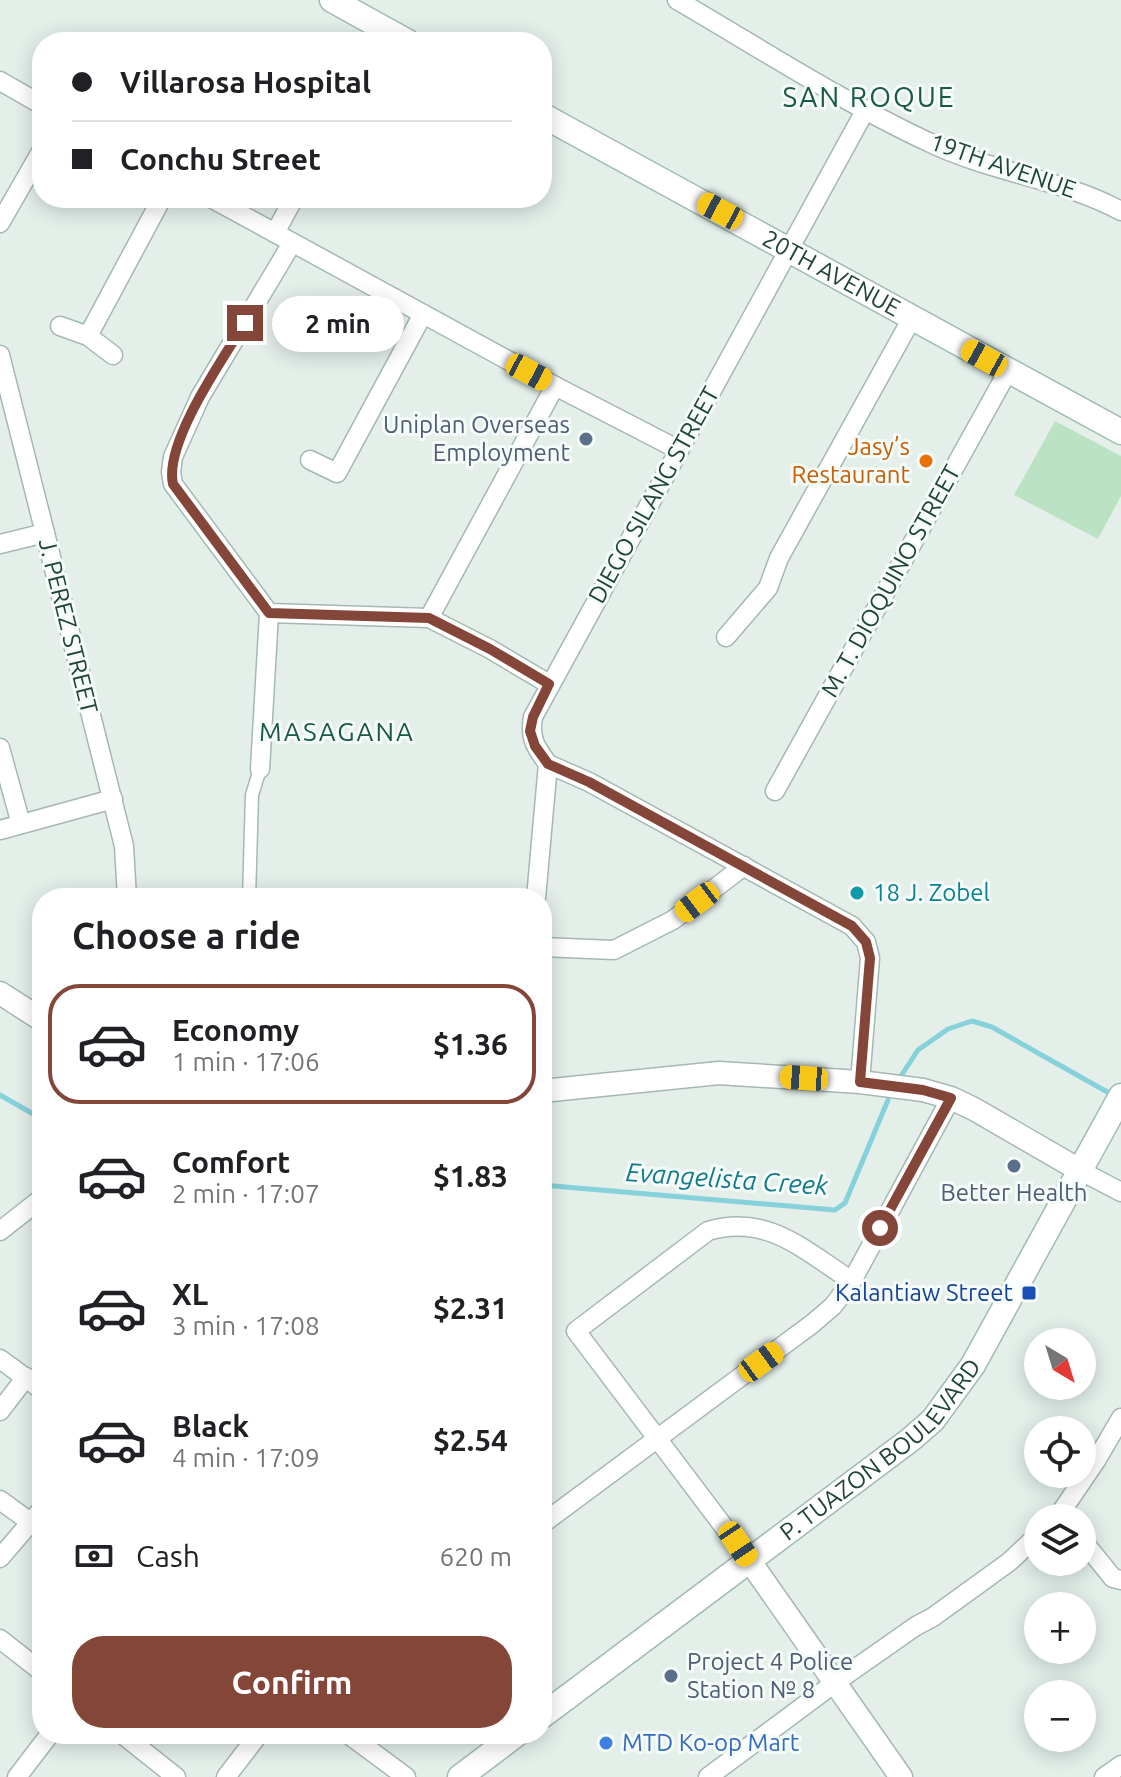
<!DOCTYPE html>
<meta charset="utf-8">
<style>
body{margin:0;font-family:Ubuntu,sans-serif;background:#f6f6f6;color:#202124;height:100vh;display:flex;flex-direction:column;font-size:30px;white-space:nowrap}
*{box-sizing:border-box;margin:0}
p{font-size:26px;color:#757577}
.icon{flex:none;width:44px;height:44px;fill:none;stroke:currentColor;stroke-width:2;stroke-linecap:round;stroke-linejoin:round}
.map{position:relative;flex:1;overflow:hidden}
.panel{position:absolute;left:32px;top:888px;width:520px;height:856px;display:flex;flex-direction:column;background:#fff;border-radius:32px;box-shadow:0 4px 20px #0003}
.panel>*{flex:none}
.top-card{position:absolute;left:32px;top:32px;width:520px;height:176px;border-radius:32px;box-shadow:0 4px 20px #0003;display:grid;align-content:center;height:176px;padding:0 40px;background:#fff}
.needle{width:52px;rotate:142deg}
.controls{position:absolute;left:1024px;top:1328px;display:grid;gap:16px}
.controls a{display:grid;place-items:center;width:72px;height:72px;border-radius:50%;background:#fff;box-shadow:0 4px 20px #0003;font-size:40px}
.end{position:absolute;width:36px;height:36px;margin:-18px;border:10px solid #844639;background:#fff;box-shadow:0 0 0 4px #fff}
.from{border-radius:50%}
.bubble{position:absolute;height:56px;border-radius:28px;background:#fff;box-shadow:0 4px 20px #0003;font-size:26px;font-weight:600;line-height:56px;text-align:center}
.car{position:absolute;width:24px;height:48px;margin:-24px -12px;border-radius:10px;box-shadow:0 0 6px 2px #0007;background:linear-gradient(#f5c518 24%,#345 0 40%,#f5c518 0 76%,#345 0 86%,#f5c518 0)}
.top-card b{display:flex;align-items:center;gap:28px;height:76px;font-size:30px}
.top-card b+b{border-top:2px solid #e0e0e0}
.top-card i{width:20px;height:20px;background:#202124}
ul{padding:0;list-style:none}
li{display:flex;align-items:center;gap:24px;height:120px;margin:0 16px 12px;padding:0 24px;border:4px solid transparent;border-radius:32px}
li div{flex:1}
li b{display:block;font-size:30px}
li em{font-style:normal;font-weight:600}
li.selected{border-color:#844639}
li>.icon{width:72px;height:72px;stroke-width:1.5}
h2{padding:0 40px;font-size:36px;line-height:96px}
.pay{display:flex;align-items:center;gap:20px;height:88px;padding:0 40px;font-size:30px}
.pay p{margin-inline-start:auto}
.button{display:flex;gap:16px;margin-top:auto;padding:16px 40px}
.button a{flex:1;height:92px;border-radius:32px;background:#844639;color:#fff;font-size:32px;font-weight:600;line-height:92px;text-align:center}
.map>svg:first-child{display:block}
.green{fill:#bbe3c3}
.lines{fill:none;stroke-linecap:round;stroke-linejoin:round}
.stream{stroke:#86d1da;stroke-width:5}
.pedestrian-casing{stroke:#a6b8b1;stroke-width:15}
.minor-casing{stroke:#a6b8b1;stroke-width:21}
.tertiary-casing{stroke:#a6b8b1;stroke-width:25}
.secondary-casing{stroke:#a1bcb1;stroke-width:27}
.pedestrian{stroke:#fff;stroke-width:12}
.minor{stroke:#fff;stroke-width:18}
.tertiary{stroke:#fff;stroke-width:22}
.secondary{stroke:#fff;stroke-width:24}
.route{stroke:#844639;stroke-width:10}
.service-dot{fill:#5c6f8a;stroke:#f5fbf8;stroke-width:3}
.food-dot{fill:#e8710a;stroke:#f5fbf8;stroke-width:3}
.culture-dot{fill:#0f9aa8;stroke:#f5fbf8;stroke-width:3}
.transit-dot{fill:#1a4fb4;stroke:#f5fbf8;stroke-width:3}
.shop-dot{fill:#3f7fe0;stroke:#f5fbf8;stroke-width:3}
.labels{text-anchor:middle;stroke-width:6;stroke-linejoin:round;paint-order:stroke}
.street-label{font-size:24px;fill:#214438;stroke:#f5fbf8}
.service-label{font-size:24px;fill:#4e5e75;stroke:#f5fbf8;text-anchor:end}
.food-label{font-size:24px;fill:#c56008;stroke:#f5fbf8;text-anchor:end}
.culture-label{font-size:24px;fill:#0d838f;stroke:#f5fbf8;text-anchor:start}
.transit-label{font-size:24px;fill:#164399;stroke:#f5fbf8;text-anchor:end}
.shop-label{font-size:24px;fill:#366cbe;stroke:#f5fbf8;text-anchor:start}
.neighbourhood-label{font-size:26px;letter-spacing:2px;fill:#1a5946;stroke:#f5fbf8}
.water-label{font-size:26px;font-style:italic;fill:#127a88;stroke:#f5fbf8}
.quarter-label{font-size:28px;letter-spacing:2px;fill:#1a5946;stroke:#f5fbf8}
</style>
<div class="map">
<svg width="1121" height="1777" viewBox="0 0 1121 1777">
<rect width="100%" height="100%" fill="#e4efea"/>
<polygon class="green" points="1055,421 1121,456 1121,496 1098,539 1014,495"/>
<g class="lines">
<g class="stream">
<polyline points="899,1079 918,1050 948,1029 972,1021 992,1027 1109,1093"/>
<polyline points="0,1095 42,1119"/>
<polyline points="542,1185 835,1210 845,1203 888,1100"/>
</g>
<defs>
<polyline id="pedestrian" points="249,898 252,795 260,769"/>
<g id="minor">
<path d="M677,0c84,49 172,106 260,146 60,27 126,34 184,65"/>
<polyline points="0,81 42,105"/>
<polyline points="211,198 555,386 679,450"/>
<polyline points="0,223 42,150"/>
<polyline points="275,233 294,198"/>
<polyline points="292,243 200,397 173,457 171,472 173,484 269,613 429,618 490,649 549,684"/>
<polyline points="60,326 88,336 113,355"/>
<polyline points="88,336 162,198"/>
<polyline points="0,355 124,846 127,898"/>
<polyline points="310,460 337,473 423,314"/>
<polyline points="0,544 45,533"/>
<polyline points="429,618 555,386"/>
<polyline points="726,637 768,588 779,558 912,318"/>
<polyline points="0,748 21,824"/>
<polyline points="548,764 589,782 852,926 866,942 870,958 860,1082"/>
<polyline points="260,769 269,613"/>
<polyline points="775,791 1008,371"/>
<polyline points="0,830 113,799"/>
<path d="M536,898l12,-134c-12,-16 -19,-26 -15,-47l333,-608"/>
<polyline points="542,947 614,950 673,920 744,866"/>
<polyline points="1081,1171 1121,1192"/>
<polyline points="0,1231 42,1198"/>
<polyline points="0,1359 42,1390"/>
<polyline points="0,1411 26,1377"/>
<polyline points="0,1500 30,1522"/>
<polyline points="1057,1518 1097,1459 1121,1418"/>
<polyline points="542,1524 812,1324 833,1306 852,1281 951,1098"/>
<polyline points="1082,1540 1113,1578 1121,1580"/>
<polyline points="0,1558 42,1509"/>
<path d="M749,1560l-173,-229 132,-100c59,-18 97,20 144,50"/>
<polyline points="0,1639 42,1672"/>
<polyline points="122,1734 176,1777"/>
<polyline points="348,1734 406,1777"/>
<polyline points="17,1777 50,1734"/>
<polyline points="226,1777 259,1734"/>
<polyline points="708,1777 836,1682 916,1626 933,1617 1009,1562 1038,1535"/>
<polyline points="1104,1777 1121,1765"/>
</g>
<g id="tertiary">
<polyline points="0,993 42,1020"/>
<polyline points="542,1091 719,1073 860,1082 923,1090 951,1098 974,1109 1081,1171"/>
<polyline points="749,1560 901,1777"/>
</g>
<g id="secondary">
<polyline points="332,0 408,42"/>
<path id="s1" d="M542,115l579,317"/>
<path id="s2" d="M542,1716l368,-276 23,-20 40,-55 148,-269"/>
<polyline points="460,1777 517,1734"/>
</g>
</defs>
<use href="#pedestrian" class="pedestrian-casing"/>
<use href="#minor" class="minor-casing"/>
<use href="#tertiary" class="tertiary-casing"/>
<use href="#secondary" class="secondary-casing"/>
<use href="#pedestrian" class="pedestrian"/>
<use href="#minor" class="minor"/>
<use href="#tertiary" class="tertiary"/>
<use href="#secondary" class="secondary"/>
</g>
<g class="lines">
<path class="route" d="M245,323c-23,37 -81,120 -72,161l96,129 160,5 61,31 59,35 -16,33 -3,14 5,15 13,18 41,18 263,144 14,16 4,16 -10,124 63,8 28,8 -71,130"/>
</g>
<g class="service-dot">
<circle cx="586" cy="439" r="8"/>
<circle cx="1014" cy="1166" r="8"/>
<circle cx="671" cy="1676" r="8"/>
</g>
<circle class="food-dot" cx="926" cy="461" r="8"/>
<circle class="culture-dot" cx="857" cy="893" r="8"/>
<rect class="transit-dot" x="1021" y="1285" width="16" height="16" rx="4"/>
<circle class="shop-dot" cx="606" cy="1743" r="8"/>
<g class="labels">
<g class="street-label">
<text transform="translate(1003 166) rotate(19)" y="8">19TH AVENUE</text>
<text dy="8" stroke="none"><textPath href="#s1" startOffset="330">20TH AVENUE</textPath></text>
<text transform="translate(654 495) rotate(-61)" y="8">DIEGO SILANG STREET</text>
<text transform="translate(891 581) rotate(-61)" y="8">M. T. DIOQUINO STREET</text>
<text transform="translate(68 626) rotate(76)" y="8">J. PEREZ STREET</text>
<text dy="8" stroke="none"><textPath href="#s2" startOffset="432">P. TUAZON BOULEVARD</textPath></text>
</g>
<g class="service-label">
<text x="570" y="433">Uniplan Overseas<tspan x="570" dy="28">Employment</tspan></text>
<text x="1014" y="1201" text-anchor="middle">Better Health</text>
<text x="687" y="1670" text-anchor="start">Project 4 Police<tspan x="687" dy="28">Station № 8</tspan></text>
</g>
<g class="food-label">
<text x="910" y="455">Jasy’s<tspan x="910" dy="28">Restaurant</tspan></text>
</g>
<g class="culture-label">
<text x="873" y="901">18 J. Zobel</text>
</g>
<g class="transit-label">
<text x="1013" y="1301">Kalantiaw Street</text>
</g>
<g class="shop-label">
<text x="622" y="1751">MTD Ko-op Mart</text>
</g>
<g class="neighbourhood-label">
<text x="337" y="741">MASAGANA</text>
</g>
<g class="water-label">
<text transform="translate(727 1179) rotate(4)" y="9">Evangelista Creek</text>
</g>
<g class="quarter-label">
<text x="869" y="107">SAN ROQUE</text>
</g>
</g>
</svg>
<div class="controls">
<a><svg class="needle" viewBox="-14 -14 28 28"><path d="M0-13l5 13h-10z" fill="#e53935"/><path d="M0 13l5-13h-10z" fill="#757577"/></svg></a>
<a><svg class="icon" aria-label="locate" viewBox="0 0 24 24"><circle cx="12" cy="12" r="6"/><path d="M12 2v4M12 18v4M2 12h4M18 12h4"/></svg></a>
<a><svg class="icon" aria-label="layers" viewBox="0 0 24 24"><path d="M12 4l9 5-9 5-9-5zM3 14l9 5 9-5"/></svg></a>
<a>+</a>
<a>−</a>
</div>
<i class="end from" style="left:880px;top:1228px"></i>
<i class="end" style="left:245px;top:323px"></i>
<div class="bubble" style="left:272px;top:296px;width:132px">2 min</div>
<i class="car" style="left:720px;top:211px;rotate:298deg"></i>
<i class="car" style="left:984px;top:358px;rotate:299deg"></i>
<i class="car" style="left:529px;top:372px;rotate:118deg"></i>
<i class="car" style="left:697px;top:902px;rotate:233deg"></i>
<i class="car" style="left:804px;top:1078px;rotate:274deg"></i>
<i class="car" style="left:761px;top:1362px;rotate:54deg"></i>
<i class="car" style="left:738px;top:1544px;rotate:146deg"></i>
<div class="top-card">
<b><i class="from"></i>Villarosa Hospital</b>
<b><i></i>Conchu Street</b>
</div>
<section class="panel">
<h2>Choose a ride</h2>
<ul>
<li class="selected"><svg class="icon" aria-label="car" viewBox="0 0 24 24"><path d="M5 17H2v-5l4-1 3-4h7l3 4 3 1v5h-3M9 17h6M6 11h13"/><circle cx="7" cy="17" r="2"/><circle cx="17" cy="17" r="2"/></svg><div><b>Economy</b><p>1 min · 17:06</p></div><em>$1.36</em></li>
<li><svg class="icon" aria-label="car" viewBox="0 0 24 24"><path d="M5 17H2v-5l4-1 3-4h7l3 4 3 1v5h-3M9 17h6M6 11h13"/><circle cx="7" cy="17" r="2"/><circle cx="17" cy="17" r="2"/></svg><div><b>Comfort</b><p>2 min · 17:07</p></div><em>$1.83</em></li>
<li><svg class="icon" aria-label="car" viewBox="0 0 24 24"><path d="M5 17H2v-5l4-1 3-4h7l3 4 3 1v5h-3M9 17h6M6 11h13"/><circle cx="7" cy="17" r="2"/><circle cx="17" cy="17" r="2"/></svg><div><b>XL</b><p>3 min · 17:08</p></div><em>$2.31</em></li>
<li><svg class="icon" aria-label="car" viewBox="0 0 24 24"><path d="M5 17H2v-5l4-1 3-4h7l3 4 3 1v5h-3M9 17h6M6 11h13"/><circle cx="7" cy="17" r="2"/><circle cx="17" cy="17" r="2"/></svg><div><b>Black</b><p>4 min · 17:09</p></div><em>$2.54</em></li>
</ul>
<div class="pay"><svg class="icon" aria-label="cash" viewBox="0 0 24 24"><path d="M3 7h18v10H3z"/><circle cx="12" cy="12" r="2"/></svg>Cash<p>620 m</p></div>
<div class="button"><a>Confirm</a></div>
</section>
</div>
